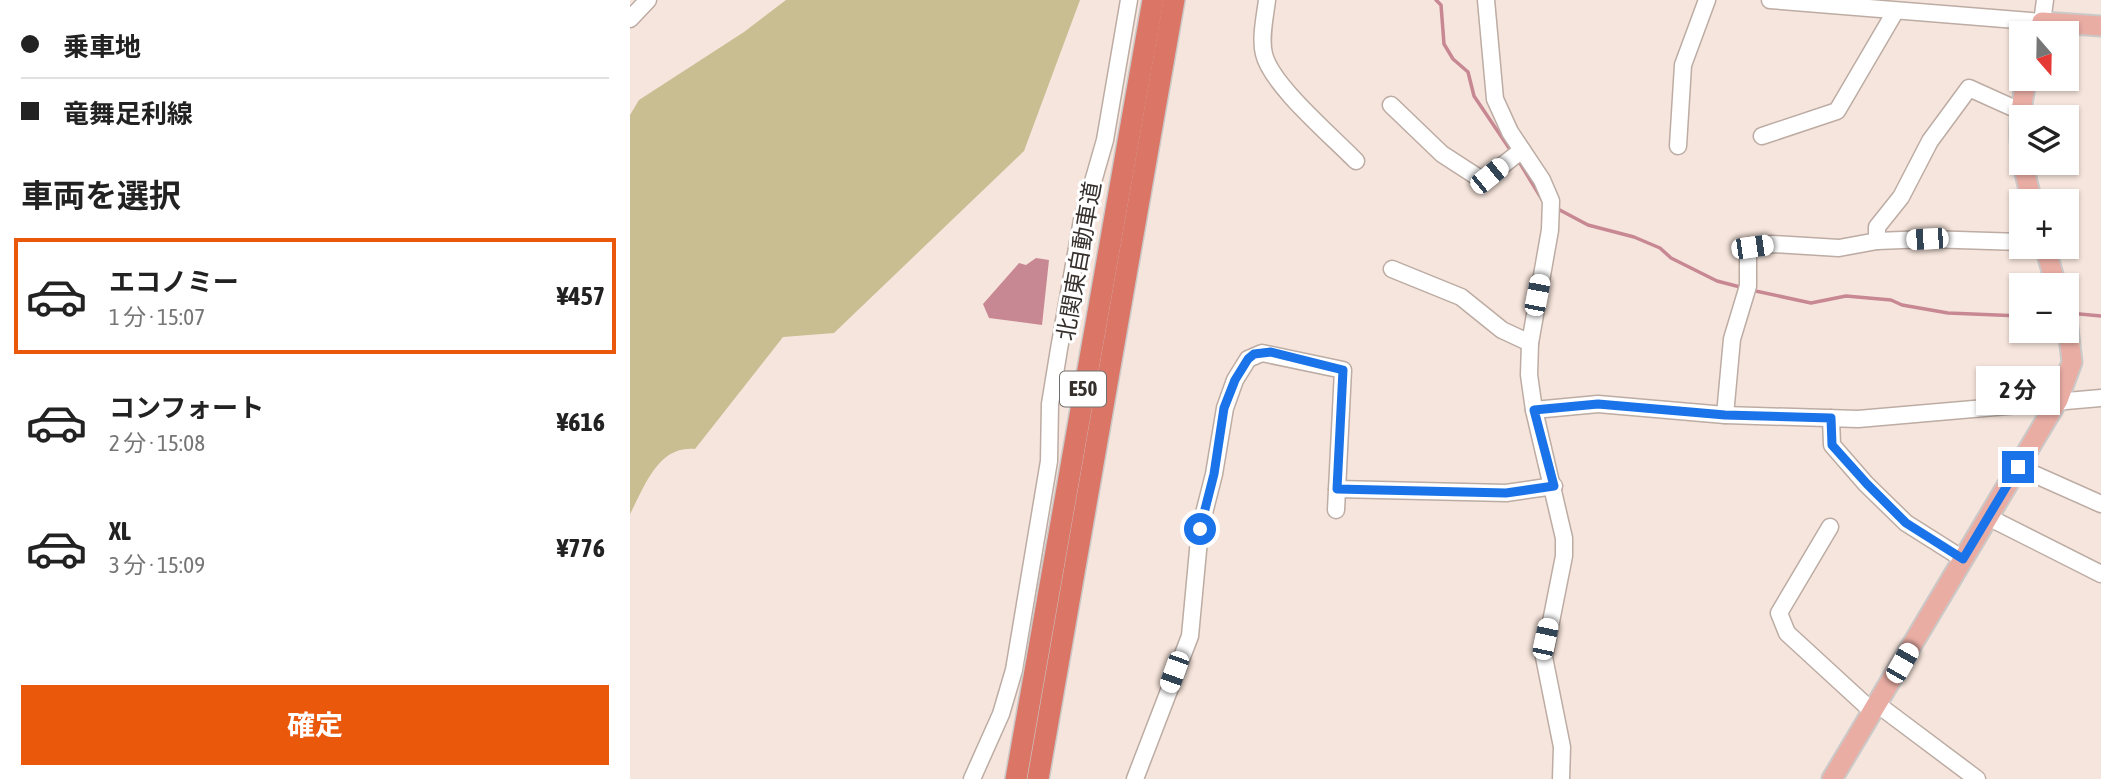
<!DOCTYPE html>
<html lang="ja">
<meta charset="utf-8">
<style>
body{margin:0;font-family:"Asap Condensed","Noto Sans JP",sans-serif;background:#f2f2f2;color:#222;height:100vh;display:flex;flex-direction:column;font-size:26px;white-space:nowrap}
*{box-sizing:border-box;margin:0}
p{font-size:23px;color:#767676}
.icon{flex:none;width:38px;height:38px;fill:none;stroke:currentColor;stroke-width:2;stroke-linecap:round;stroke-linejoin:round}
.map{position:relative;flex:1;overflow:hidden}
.side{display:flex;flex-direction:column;background:#fff;width:630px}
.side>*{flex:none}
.top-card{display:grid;align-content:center;height:154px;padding:0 21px;background:#fff}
.needle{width:46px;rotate:160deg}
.tools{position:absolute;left:1379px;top:21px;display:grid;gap:14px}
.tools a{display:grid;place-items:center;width:70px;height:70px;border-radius:0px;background:#fff;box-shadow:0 2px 5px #0004;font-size:35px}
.end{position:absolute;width:32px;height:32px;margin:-16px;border:9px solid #1a73e8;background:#fff;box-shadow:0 0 0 4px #fff}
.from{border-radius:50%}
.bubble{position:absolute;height:49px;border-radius:0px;background:#fff;box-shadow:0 2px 5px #0004;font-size:23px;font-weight:700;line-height:49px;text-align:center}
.car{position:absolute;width:21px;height:42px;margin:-21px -10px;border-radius:9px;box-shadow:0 0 5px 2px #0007;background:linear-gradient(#fff 24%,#345 0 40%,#fff 0 76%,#345 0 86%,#fff 0)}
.top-card b{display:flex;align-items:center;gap:24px;height:66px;font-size:26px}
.top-card b+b{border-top:2px solid #e0e0e0}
.top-card i{width:18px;height:18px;background:#222}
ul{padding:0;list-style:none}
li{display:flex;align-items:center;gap:21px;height:116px;margin:0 14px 10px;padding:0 7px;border:4px solid transparent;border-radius:0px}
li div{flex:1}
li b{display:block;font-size:26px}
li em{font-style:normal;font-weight:700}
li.selected{border-color:#ea580c}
li>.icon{width:63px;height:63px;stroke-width:1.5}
h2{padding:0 21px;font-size:32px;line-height:84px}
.action{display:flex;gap:14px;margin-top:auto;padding:14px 21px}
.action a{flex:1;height:80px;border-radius:0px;background:#ea580c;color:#fff;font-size:28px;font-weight:700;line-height:80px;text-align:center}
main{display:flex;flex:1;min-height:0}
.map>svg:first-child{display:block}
.green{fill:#c9bd92}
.water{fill:#c78894}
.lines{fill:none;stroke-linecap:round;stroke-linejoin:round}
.stream{stroke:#c78894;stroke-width:3.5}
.minor-casing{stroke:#bcaca3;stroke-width:19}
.major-casing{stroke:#cbc9c8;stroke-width:23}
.highway-casing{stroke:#cbc9c8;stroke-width:24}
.minor{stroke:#fff;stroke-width:16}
.major{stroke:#e9ada4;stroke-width:19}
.highway{stroke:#db7667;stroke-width:21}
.route{stroke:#1a73e8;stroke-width:9}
.labels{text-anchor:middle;stroke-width:6;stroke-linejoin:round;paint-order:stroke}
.shield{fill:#fff;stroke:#726e6c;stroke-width:2}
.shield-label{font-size:21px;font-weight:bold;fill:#36302d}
.street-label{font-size:23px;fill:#36302d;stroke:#fff}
</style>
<main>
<section class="side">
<div class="top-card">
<b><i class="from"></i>乗車地</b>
<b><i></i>竜舞足利線</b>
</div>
<h2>車両を選択</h2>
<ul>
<li class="selected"><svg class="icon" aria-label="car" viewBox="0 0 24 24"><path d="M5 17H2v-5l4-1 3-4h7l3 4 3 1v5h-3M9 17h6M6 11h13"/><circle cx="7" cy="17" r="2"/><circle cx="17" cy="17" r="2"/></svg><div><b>エコノミー</b><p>1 分 · 15:07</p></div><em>¥457</em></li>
<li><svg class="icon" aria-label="car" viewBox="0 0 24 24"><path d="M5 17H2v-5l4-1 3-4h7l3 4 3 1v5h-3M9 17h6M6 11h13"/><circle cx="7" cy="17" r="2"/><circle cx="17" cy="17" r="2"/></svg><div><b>コンフォート</b><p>2 分 · 15:08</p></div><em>¥616</em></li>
<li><svg class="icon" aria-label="car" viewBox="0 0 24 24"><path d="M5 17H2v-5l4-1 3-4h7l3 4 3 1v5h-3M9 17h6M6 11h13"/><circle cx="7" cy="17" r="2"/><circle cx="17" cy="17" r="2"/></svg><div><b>XL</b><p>3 分 · 15:09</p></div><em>¥776</em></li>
</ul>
<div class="action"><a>確定</a></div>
</section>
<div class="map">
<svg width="1471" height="779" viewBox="0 0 1471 779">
<rect width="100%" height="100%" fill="#f6e5dc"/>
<path class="green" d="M156,0h294l-56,151 -190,182 -51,4 -88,112c-37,-4 -50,37 -65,65v-399l9,-15 105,-68z"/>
<polygon class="water" points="406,258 419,260 412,325 359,318 353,304 389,263 396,265"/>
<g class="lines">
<g class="stream">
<polyline points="806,0 811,5 814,44 823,59 838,72 844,96 881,151"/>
<polyline points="888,160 913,201"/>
<polyline points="926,208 958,225 1004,237 1030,248 1041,258 1087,281 1114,288"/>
<polyline points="1121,290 1181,303 1216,296 1261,300 1272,305 1318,313 1391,316"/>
<polyline points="1439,313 1471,316"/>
</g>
<defs>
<g id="minor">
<path d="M637,0c-2,17 -7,38 -3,54 7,31 69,83 92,107"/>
<polyline points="856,0 865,99 880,132 912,180 921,201 920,230 900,343 899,375 904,410 934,538 934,556 914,657 932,747 931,779"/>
<polyline points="1140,0 1412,22 1415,0"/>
<polyline points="0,19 18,0"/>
<polyline points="761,105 812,154 849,178 859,176 892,150"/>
<polyline points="1132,136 1207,111 1265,12"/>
<polyline points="1048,146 1053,65 1077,0"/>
<polyline points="1247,241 1247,227 1271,197 1300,141 1339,88 1390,111"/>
<polyline points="762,269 831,297 872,330 900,343"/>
<polyline points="904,410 968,404 1095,415 1228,419 1471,398"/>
<polyline points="1095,415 1102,339 1118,286 1118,253 1122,247 1143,244 1209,248 1247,241 1297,239 1391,242"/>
<polyline points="1201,418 1202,445 1236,484 1276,523 1333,559"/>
<polyline points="1388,467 1471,504"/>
<polyline points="707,489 876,493 924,486"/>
<polyline points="1358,517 1471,574"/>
<polyline points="1200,527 1149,613 1157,633 1243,712"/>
<polyline points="1247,704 1347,779"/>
<polyline points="342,779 371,714 384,670 419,461 420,404 429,349 452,220 475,140 499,0"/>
<polyline points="505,779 560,636 570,529 584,474 595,408 605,380 618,359 632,353 713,370 706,510"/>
</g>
<g id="major">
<polyline points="1409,33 1412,22 1471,26"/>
<path d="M1397,79c-12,48 -8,75 5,122"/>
<polyline points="1415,247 1426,285"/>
<polyline points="1202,779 1428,400 1442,362 1437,320"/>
</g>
<g id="highway">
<polyline points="386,779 523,0"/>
<polyline points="408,779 544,0"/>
</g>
</defs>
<use href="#minor" class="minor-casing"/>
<use href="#major" class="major-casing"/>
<use href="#highway" class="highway-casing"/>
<use href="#minor" class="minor"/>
<use href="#major" class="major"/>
<use href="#highway" class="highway"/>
</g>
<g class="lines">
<polyline class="route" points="570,529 584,474 594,408 605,380 618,359 624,354 641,352 713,370 707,489 876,493 924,486 904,410 968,404 1095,415 1201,418 1202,445 1237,484 1276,523 1333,559 1388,467"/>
</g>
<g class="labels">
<rect class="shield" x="430" y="371.5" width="46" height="35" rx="5"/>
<g class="shield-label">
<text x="453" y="396">E50</text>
</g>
<g class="street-label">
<text transform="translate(449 261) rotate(-80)" y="8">北関東自動車道</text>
</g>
</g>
</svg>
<div class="tools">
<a><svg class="needle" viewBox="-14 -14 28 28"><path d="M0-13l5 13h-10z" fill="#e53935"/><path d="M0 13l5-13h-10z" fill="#767676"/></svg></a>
<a><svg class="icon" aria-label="layers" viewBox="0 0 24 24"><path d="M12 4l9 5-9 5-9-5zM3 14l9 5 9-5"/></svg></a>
<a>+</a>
<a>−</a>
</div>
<i class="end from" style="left:570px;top:529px"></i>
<i class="end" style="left:1388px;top:467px"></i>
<div class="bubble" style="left:1346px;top:366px;width:84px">2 分</div>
<i class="car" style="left:859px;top:176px;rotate:51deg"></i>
<i class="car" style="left:1297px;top:239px;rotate:267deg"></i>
<i class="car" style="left:1122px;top:247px;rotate:82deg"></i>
<i class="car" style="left:907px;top:295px;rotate:11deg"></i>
<i class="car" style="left:915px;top:639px;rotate:12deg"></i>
<i class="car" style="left:1272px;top:663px;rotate:30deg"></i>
<i class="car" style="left:544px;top:672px;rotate:200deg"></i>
</div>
</main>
